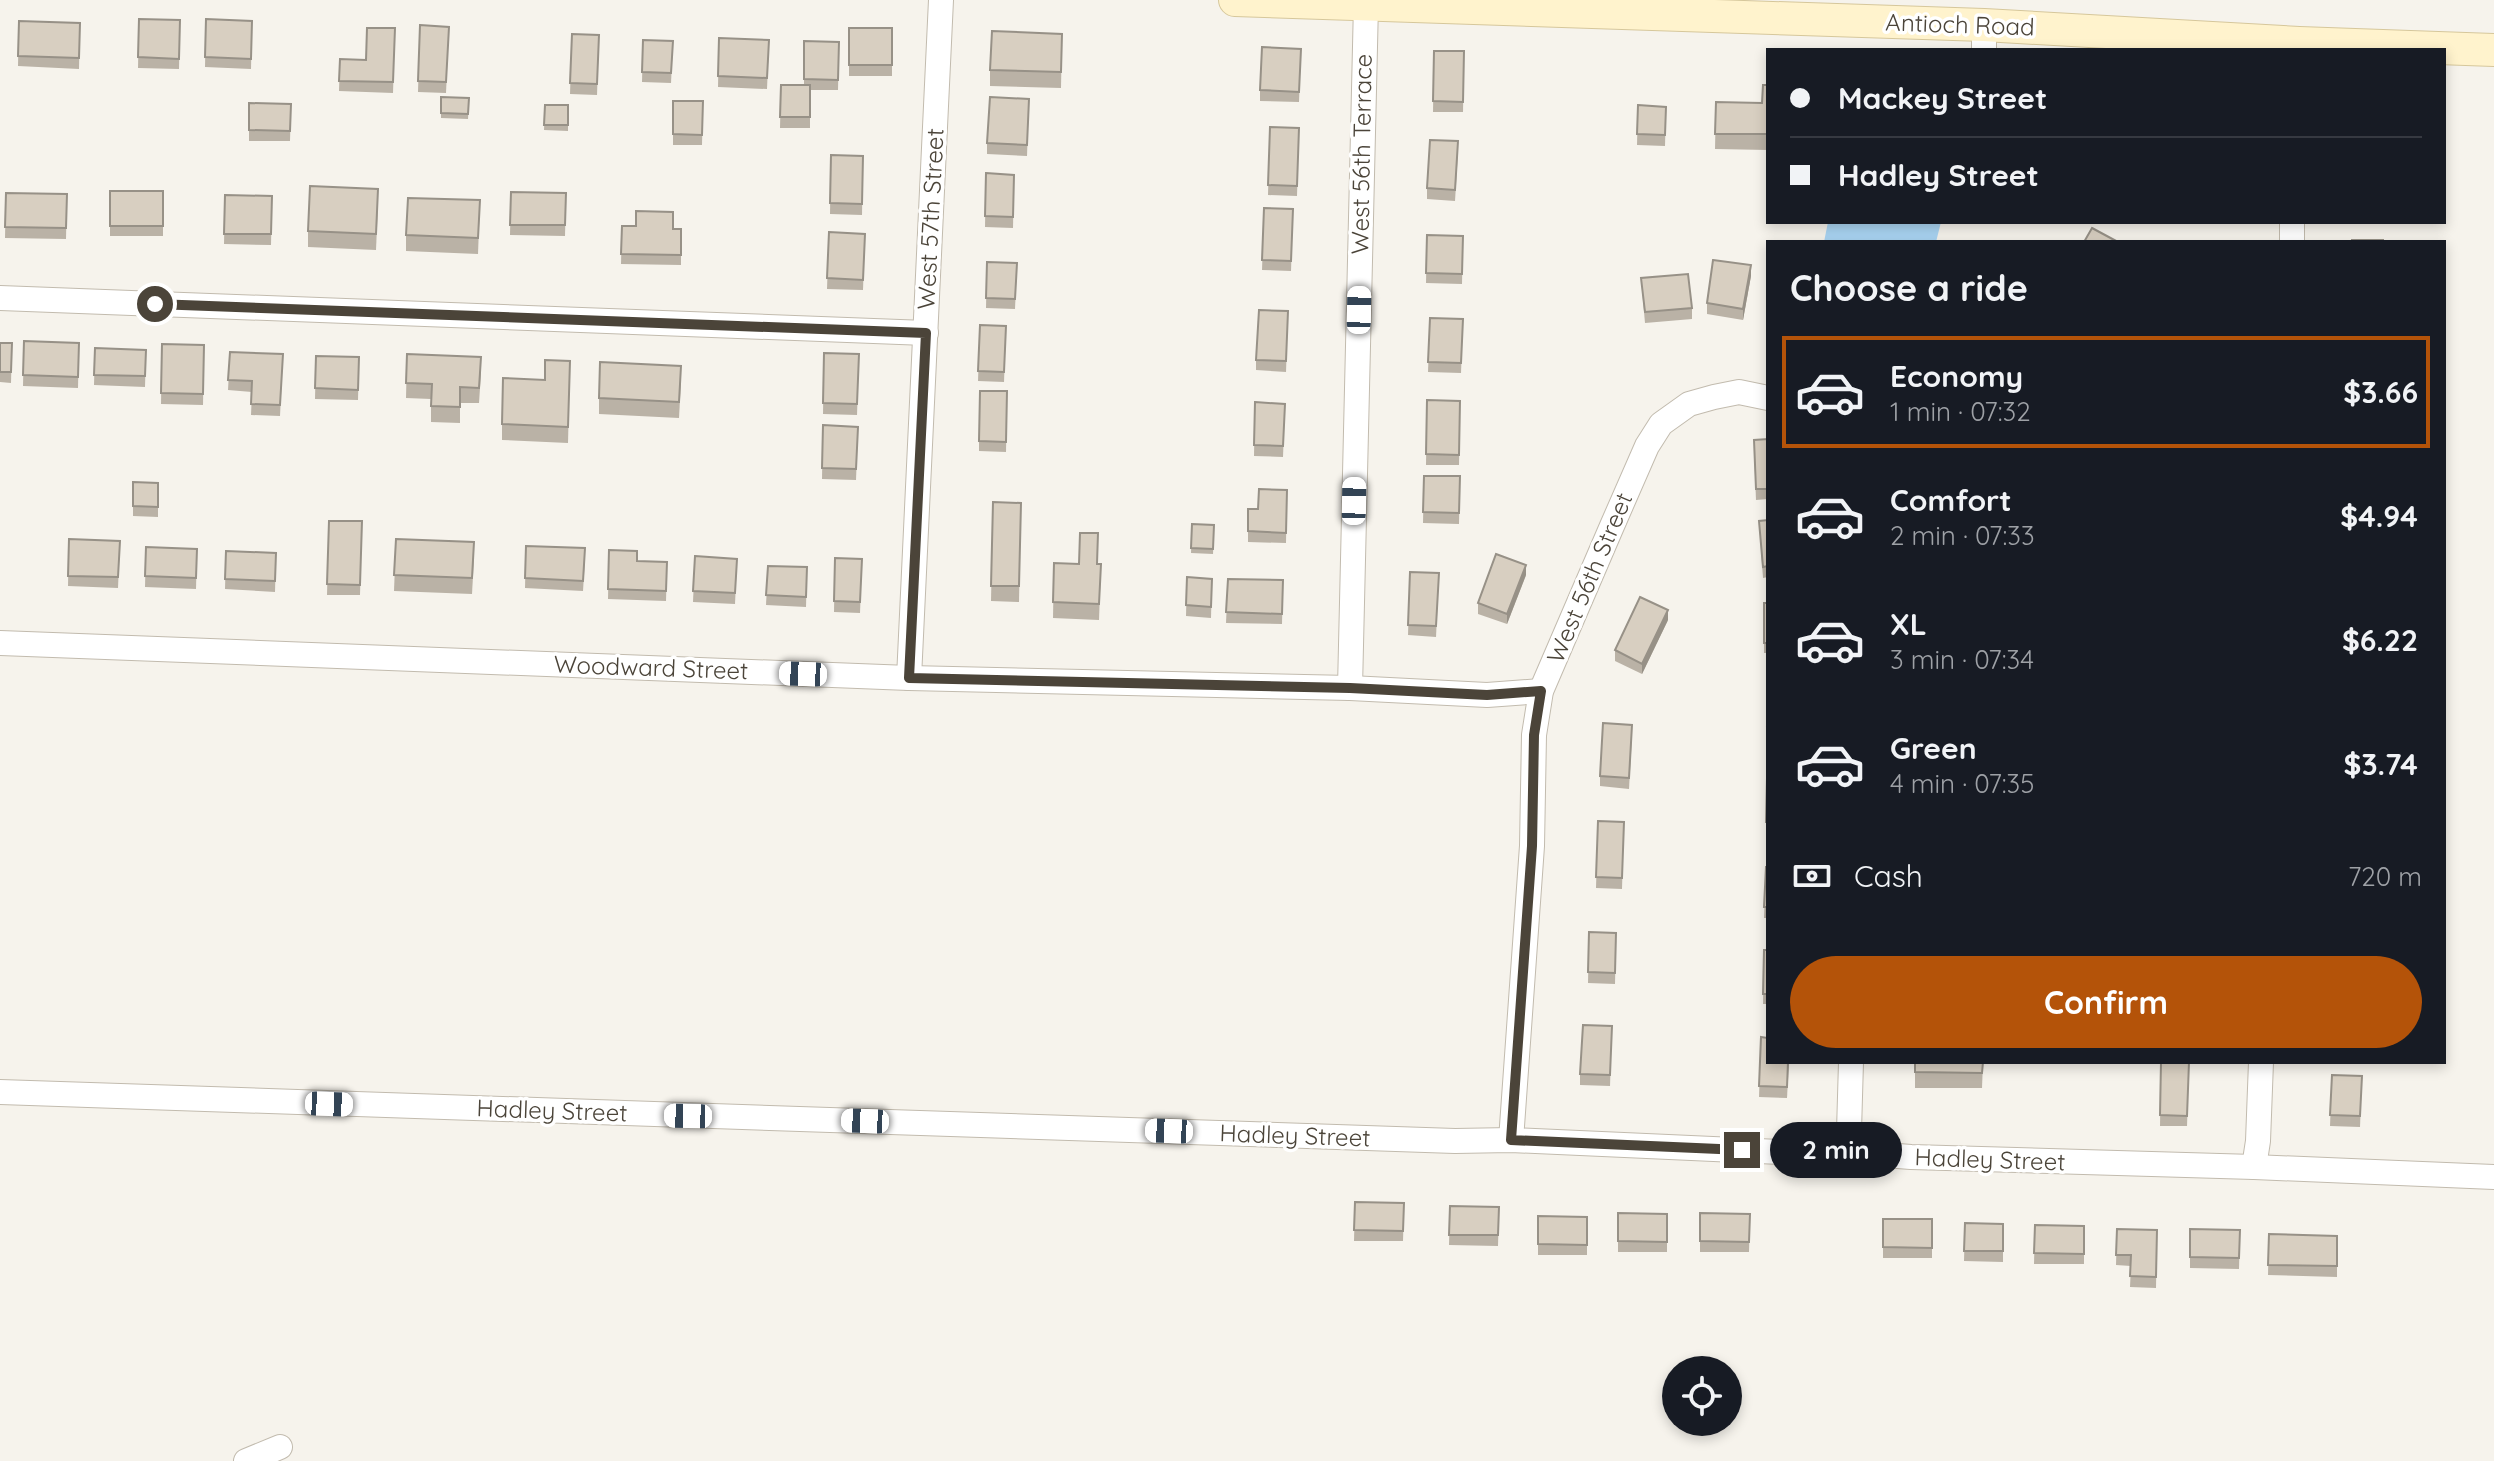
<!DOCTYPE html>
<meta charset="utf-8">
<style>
body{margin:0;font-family:Quicksand,sans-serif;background:#242831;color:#f1f3f6;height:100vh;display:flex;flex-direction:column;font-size:30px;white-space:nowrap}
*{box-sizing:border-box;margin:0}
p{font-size:26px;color:#9ea1a6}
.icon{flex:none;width:44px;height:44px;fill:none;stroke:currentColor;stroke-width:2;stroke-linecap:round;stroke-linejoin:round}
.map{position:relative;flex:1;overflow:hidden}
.panel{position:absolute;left:1766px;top:240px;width:680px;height:824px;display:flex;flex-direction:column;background:#171b24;border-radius:0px;box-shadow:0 4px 12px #0003}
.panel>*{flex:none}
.hud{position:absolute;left:1766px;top:48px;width:680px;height:176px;border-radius:0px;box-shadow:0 4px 12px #0003;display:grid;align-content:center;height:176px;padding:0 24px;background:#171b24}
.controls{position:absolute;left:1662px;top:1356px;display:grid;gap:16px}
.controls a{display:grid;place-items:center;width:80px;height:80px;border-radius:50%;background:#171b24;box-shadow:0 4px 12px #0003;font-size:40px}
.end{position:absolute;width:36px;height:36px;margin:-18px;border:10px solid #4b4439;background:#fff;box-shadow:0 0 0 4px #fff}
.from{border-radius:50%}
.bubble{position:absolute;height:56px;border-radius:28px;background:#171b24;box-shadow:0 4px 12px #0003;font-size:26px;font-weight:800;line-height:56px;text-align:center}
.car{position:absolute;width:24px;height:48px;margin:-24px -12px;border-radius:10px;box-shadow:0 0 6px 2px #0007;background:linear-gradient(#fff 24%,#345 0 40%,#fff 0 76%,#345 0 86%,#fff 0)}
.hud b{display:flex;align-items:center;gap:28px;height:76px;font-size:30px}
.hud b+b{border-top:2px solid #363941}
.hud i{width:20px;height:20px;background:#f1f3f6}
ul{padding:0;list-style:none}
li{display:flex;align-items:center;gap:24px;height:112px;margin:0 16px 12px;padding:0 8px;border:4px solid transparent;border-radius:0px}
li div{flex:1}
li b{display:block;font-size:30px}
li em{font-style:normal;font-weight:800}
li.on{border-color:#b45309}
li>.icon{width:72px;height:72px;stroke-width:1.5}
h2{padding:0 24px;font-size:36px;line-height:96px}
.pay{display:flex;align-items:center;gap:20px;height:88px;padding:0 24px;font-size:30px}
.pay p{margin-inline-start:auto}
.primary-button{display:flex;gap:16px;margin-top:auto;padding:16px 24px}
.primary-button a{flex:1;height:92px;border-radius:48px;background:#b45309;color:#fff;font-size:32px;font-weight:800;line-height:92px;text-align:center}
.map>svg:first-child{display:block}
.water{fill:#a9d4f2}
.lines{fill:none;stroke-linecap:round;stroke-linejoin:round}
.minor-casing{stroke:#c2bbae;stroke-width:26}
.secondary-casing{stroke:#d6c79b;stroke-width:34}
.minor{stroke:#fff;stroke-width:24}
.secondary{stroke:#fff3cd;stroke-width:32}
.wall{fill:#bab2a6}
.shaded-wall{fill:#979187}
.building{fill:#d8cfc1;stroke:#979187;stroke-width:2}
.route{stroke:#4b4439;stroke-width:10}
.labels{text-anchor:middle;stroke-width:7;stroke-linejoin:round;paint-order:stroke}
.street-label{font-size:24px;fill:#4b4439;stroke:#fff}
</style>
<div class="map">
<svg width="2494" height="1461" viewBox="0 0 2494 1461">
<rect width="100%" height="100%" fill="#f6f3ec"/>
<polygon class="water" points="1828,222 1941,222 1936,242 1824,242"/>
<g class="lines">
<defs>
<g id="minor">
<polyline points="1984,50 1984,25"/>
<polyline points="2292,242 2292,222"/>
<polyline points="0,298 926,333"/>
<polyline points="0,643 909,678 1350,688 1487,695 1541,691"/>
<polyline points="909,678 941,0"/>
<polyline points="1350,688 1366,4"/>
<polyline points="0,1092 1455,1141 1511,1140 1800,1153 1846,1152 1911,1157 2254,1167 2494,1177"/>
<polyline points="1511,1140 1532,846 1534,735 1541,691 1612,526 1647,446 1661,424 1689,404 1714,397 1739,392 1768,398"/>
<polyline points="1846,1152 1849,1131 1851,1062"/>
<polyline points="2254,1167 2258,1141 2261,1062"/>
<polyline points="246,1461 280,1447"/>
</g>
<polyline id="secondary" points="1235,0 1984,25 2299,43 2494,50"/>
</defs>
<use href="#minor" class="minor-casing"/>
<use href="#secondary" class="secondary-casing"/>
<use href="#minor" class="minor"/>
<use href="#secondary" class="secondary"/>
</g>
<g class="wall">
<polygon points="139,19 180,20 179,69 138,68"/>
<polygon points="206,19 252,21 251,69 205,67"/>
<polygon points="19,21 80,23 79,69 18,66"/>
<polygon points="420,25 449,27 446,93 418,92"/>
<polygon points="395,28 393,93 339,91 340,59 366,60"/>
<rect x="849" y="28" width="43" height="48"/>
<polygon points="572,34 599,35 597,95 570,94"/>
<polygon points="1062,34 1061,88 990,86 990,70"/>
<polygon points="719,38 769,40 767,89 718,87"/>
<polygon points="643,40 673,41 671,83 642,82"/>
<polygon points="804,41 839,42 838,90 810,90 810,128 780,128 781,85 804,85"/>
<polygon points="1301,49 1299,102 1260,101 1260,90"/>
<polygon points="1434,51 1464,51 1463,112 1433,112"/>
<polygon points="1768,85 1768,150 1715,149 1716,102 1762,103"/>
<polygon points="441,97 469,98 468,119 441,118"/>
<polygon points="1029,99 1027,156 987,154 987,143"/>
<polygon points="673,101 703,101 702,145 673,145"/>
<polygon points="249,103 291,104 290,141 249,141"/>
<polygon points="545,105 568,105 568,131 544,130"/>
<polygon points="1638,105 1666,107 1665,146 1637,145"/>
<polygon points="1270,127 1299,128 1297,196 1268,195"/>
<polygon points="1458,152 1455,201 1427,199 1427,188"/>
<polygon points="831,155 863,156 862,215 830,214"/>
<polygon points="986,173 1014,175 1013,228 985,227"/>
<rect x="110" y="191" width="53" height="45"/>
<polygon points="511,192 566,193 565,236 510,235"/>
<polygon points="6,193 67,194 66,239 5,238"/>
<polygon points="225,195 272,196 271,245 224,244"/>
<polygon points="480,200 478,254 406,251 406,235"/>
<polygon points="378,204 376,250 308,247 308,231"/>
<polygon points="1264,208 1293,209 1291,271 1262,270"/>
<polygon points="2359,222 2389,222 2389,224"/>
<polygon points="622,226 681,229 681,265 621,264"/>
<polygon points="829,232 865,234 863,290 827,289"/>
<polygon points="1427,235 1463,236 1462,284 1426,283"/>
<polygon points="987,262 1017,263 1015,309 986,308"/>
<polygon points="1751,276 1743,320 1707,314 1707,303"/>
<polygon points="1641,278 1692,308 1692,319 1645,323"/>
<polygon points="1288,311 1286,372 1256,370 1256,360"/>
<polygon points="1430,318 1463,319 1461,373 1428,372"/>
<polygon points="980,325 1006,326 1004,382 978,381"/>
<polygon points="24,341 79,343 78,388 23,386"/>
<polygon points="0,343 12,343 11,383 0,382"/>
<polygon points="162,344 204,345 203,405 161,404"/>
<polygon points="95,348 146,350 145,387 94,385"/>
<polygon points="230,352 283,354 280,416 251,415 252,392 228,390"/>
<polygon points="824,353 859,354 857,415 823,414"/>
<polygon points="407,354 481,373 479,403 460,403 460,423 431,422 431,399 406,398"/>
<polygon points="316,356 359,357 358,400 315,399"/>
<polygon points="570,361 568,443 502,440 502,424"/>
<polygon points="681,381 679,418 599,414 599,398"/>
<polygon points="1007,391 1006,452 979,451 979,441"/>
<polygon points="1427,400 1460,401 1459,465 1426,465"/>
<polygon points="1255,402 1285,404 1283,457 1254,456"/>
<polygon points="823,425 858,427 856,480 822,479"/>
<polygon points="1768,439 1768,499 1756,500 1754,450"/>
<polygon points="1424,476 1460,476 1459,524 1423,523"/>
<polygon points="133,482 158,483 158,517 133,516"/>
<polygon points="1287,490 1286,543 1248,542 1248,509 1258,509"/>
<polygon points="993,502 1021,503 1019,602 991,601"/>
<polygon points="1768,520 1768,577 1763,578 1759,521"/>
<polygon points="329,521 362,521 360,595 327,595"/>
<polygon points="1192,524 1214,525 1213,554 1191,553"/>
<polygon points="69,539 120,541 118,588 68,586"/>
<polygon points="396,539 474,558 472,594 394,591"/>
<polygon points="526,546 585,559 583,591 525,588"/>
<polygon points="146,547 197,549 196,589 145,587"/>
<polygon points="609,550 637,561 667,562 666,601 608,599"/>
<polygon points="226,551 276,553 275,592 225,589"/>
<polygon points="695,556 737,559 735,604 693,602"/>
<polygon points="835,558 862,559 860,613 834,612"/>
<polygon points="1054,563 1101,564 1099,620 1053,618"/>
<polygon points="768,566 807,567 806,607 766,605"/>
<polygon points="1410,572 1439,573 1436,637 1408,635"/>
<polygon points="1526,575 1507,624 1478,614 1478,603"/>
<polygon points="1187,577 1212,579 1211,618 1186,616"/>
<polygon points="1228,579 1283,580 1282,624 1226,623"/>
<rect x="1764" y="603" width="4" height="50"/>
<polygon points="1668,620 1642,674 1615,661 1615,650"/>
<polygon points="1632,736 1629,789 1600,786 1600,776"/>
<polygon points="1598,821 1624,822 1622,889 1596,888"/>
<polygon points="1766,867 1768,867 1768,918 1764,918"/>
<polygon points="1589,932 1616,933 1615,984 1588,983"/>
<polygon points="1764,950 1768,950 1768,1004 1763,1004"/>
<polygon points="1612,1026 1610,1086 1580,1085 1580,1074"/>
<polygon points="1761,1037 1789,1062 1787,1098 1759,1097"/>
<polygon points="1915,1062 1983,1062 1982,1088 1915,1088"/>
<polygon points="2161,1062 2189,1062 2187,1126 2160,1126"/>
<polygon points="2332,1075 2362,1076 2360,1127 2330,1126"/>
<polygon points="1355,1202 1404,1203 1403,1241 1354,1241"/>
<polygon points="1450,1206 1499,1207 1498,1246 1449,1245"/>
<polygon points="1618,1213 1667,1214 1667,1252 1618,1252"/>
<polygon points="1700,1213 1750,1214 1749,1252 1700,1252"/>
<polygon points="1538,1216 1587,1217 1587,1255 1538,1255"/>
<rect x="1883" y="1219" width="49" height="39"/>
<polygon points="1965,1223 2003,1224 2003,1262 1964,1261"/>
<polygon points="2035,1225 2084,1226 2084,1264 2034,1264"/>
<polygon points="2117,1229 2157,1230 2156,1288 2130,1287 2131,1266 2116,1265"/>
<polygon points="2190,1229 2240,1230 2239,1269 2190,1268"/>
<polygon points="2269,1234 2337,1236 2337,1277 2268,1275"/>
</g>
<g class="shaded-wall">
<polygon points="1751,265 1751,276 1743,320 1743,309"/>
<polygon points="1526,565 1526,575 1507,624 1507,614"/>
<polygon points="1668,610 1668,620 1642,674 1642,664"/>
</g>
<g class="building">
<polygon points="139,19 180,20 179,59 138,57"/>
<polygon points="206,19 252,21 251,59 205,57"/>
<polygon points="19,21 80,23 79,58 18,56"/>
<polygon points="420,25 449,27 446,82 418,81"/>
<polygon points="367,28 395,28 393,82 339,81 340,59 366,60"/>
<rect x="849" y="28" width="43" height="37"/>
<polygon points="992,31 1062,34 1061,72 990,70"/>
<polygon points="572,34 599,35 597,84 570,83"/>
<polygon points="719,38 769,40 767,78 718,76"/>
<polygon points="643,40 673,41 671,73 642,72"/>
<polygon points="804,41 839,42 838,80 804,79"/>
<polygon points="1262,47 1301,49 1299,92 1260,90"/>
<polygon points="1434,51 1464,51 1463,102 1433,101"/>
<polygon points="781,85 810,85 810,117 780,117"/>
<polygon points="1763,85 1768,85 1768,134 1715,134 1716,102 1762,103"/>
<polygon points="441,97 469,98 468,114 441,113"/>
<polygon points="990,97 1029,99 1027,145 987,143"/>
<polygon points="673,101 703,101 702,135 673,134"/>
<polygon points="249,103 291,104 290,131 249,130"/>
<polygon points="545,105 568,105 568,125 544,125"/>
<polygon points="1638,105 1666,107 1665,135 1637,134"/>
<polygon points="1270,127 1299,128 1297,186 1268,185"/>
<polygon points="1430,140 1458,141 1455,190 1427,188"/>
<polygon points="831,155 863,156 862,204 830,203"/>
<polygon points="986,173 1014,175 1013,217 985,216"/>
<polygon points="310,186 378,189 376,234 308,231"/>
<rect x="110" y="191" width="53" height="35"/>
<polygon points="511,192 566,193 565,225 510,225"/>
<polygon points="6,193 67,194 66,228 5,227"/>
<polygon points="225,195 272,196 271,234 224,234"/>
<polygon points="408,198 480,200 478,238 406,235"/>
<polygon points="1264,208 1293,209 1291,261 1262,260"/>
<polygon points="636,211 673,212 673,229 681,229 681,255 621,254 622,226 636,226"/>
<polygon points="2092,228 2118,242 2084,242"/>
<polygon points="829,232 865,234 863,280 827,278"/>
<polygon points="1427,235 1463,236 1462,274 1426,273"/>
<rect x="2352" y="240" width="31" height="2"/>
<polygon points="1713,260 1751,265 1743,309 1707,303"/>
<polygon points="987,262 1017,263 1015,299 986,298"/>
<polygon points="1688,274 1692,308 1645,312 1641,278"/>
<polygon points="1259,310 1288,311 1286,361 1256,360"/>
<polygon points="1430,318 1463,319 1461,363 1428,362"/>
<polygon points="980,325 1006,326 1004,372 978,371"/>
<polygon points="24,341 79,343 78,377 23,375"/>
<polygon points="0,343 12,343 11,372 0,372"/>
<polygon points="162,344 204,345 203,394 161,393"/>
<polygon points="95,348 146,350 145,376 94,375"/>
<polygon points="230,352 283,354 280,405 251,404 252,381 228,380"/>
<polygon points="824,353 859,354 857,404 823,403"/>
<polygon points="407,354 481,357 479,388 460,387 460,407 431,406 432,384 406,383"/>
<polygon points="316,356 359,357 358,390 315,388"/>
<polygon points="545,360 570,361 568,427 502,424 503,378 545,380"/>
<polygon points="600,362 681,366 679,402 599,398"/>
<polygon points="980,391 1007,391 1006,442 979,441"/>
<polygon points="1427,400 1460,401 1459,455 1426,454"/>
<polygon points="1255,402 1285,404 1283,446 1254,445"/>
<polygon points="823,425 858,427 856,469 822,468"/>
<polygon points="1768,439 1768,489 1756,489 1754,440"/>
<polygon points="1424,476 1460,476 1459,513 1423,512"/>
<polygon points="133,482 158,483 158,507 133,506"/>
<polygon points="1259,489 1287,490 1286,533 1248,531 1248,509 1258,509"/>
<polygon points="993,502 1021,503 1019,586 991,586"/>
<polygon points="1768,520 1768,566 1763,567 1759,521"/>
<polygon points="329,521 362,521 360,585 327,584"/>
<polygon points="1192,524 1214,525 1213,549 1191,548"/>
<polygon points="1080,533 1098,533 1097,564 1101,564 1099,604 1053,602 1054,563 1079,564"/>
<polygon points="69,539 120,541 118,577 68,576"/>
<polygon points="396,539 474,542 472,578 394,575"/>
<polygon points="526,546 585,548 583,581 525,578"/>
<polygon points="146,547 197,549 196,578 145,576"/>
<polygon points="609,550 637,551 637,561 667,562 666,591 608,589"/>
<polygon points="226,551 276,553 275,581 225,579"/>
<polygon points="1496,554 1526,565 1507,614 1478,603"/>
<polygon points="695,556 737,559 735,593 693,591"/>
<polygon points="835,558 862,559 860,602 834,601"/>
<polygon points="768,566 807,567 806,597 766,595"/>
<polygon points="1410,572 1439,573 1436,626 1408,625"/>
<polygon points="1187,577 1212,579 1211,607 1186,605"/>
<polygon points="1228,579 1283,580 1282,614 1226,612"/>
<polygon points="1640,597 1668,610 1642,664 1615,650"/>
<rect x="1764" y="603" width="4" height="40"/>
<polygon points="1768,694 1768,726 1767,726"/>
<polygon points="1603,723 1632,725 1629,778 1600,776"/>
<polygon points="1767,778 1768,778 1768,822 1766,822"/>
<polygon points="1598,821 1624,822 1622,878 1596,877"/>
<polygon points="1766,867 1768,867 1768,907 1764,907"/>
<polygon points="1589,932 1616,933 1615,973 1588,972"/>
<polygon points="1764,950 1768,950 1768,994 1763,994"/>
<polygon points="1583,1025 1612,1026 1610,1075 1580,1074"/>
<polygon points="1761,1037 1768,1038 1768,1062 1788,1062 1787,1087 1759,1086"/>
<polygon points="1915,1062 1983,1062 1982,1073 1915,1072"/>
<polygon points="2161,1062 2189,1062 2187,1116 2160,1115"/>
<polygon points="2332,1075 2362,1076 2360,1116 2330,1115"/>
<polygon points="1355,1202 1404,1203 1403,1231 1354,1230"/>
<polygon points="1450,1206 1499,1207 1498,1235 1449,1235"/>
<polygon points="1618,1213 1667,1214 1667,1242 1618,1241"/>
<polygon points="1700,1213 1750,1214 1749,1242 1700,1241"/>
<polygon points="1538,1216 1587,1217 1587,1245 1538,1244"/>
<polygon points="1883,1219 1932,1219 1932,1248 1883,1247"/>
<polygon points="1965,1223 2003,1224 2003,1251 1964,1251"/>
<polygon points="2035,1225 2084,1226 2084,1254 2034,1253"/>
<polygon points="2117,1229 2157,1230 2156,1277 2130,1276 2131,1255 2116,1255"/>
<polygon points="2190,1229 2240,1230 2239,1258 2190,1257"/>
<polygon points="2269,1234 2337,1236 2337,1266 2268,1265"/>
</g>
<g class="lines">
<polyline class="route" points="155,304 926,333 909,678 1350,688 1487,695 1541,691 1534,735 1532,846 1511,1140 1742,1150"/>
</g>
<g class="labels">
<g class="street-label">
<text transform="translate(1960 25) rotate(2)" y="8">Antioch Road</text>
<text transform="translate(1362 154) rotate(-89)" y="8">West 56th Terrace</text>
<text transform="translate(931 219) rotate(-87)" y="8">West 57th Street</text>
<text transform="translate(1590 578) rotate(-67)" y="8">West 56th Street</text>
<text transform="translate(651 668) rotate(2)" y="8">Woodward Street</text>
<text transform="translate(552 1111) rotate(2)" y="8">Hadley Street</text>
<text transform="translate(1295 1136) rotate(2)" y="8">Hadley Street</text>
<text transform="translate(1990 1160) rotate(2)" y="8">Hadley Street</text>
</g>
</g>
</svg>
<div class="controls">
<a><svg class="icon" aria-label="locate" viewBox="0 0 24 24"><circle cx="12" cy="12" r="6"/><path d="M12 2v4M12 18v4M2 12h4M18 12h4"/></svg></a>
</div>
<i class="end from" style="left:155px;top:304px"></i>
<i class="end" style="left:1742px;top:1150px"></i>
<div class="bubble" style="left:1770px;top:1122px;width:132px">2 min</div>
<i class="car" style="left:1359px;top:310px;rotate:1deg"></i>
<i class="car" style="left:1354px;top:501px;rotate:1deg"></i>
<i class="car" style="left:803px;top:674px;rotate:272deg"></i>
<i class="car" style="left:329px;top:1104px;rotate:92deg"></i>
<i class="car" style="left:688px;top:1116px;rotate:271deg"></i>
<i class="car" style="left:865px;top:1121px;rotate:272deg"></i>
<i class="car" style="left:1169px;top:1131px;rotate:272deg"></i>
<div class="hud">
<b><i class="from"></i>Mackey Street</b>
<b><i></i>Hadley Street</b>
</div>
<section class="panel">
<h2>Choose a ride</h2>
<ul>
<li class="on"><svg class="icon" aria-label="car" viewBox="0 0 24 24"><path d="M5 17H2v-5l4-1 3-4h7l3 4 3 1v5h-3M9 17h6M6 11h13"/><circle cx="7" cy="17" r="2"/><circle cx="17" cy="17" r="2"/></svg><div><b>Economy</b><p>1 min · 07:32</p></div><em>$3.66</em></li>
<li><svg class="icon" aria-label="car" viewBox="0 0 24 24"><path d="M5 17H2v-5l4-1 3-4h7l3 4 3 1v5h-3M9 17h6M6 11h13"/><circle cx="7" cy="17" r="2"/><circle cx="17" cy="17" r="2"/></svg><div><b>Comfort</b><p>2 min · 07:33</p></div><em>$4.94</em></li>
<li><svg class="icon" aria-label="car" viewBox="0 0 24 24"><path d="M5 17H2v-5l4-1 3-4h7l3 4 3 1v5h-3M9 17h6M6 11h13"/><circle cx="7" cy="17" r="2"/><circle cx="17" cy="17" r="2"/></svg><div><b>XL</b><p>3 min · 07:34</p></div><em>$6.22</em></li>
<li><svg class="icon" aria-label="car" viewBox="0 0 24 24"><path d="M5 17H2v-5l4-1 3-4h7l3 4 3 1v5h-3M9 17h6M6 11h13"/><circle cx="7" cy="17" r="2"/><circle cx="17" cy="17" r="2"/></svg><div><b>Green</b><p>4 min · 07:35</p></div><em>$3.74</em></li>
</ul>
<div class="pay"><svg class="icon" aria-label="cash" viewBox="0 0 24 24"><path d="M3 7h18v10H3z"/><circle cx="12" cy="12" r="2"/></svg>Cash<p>720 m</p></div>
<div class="primary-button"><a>Confirm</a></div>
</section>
</div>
